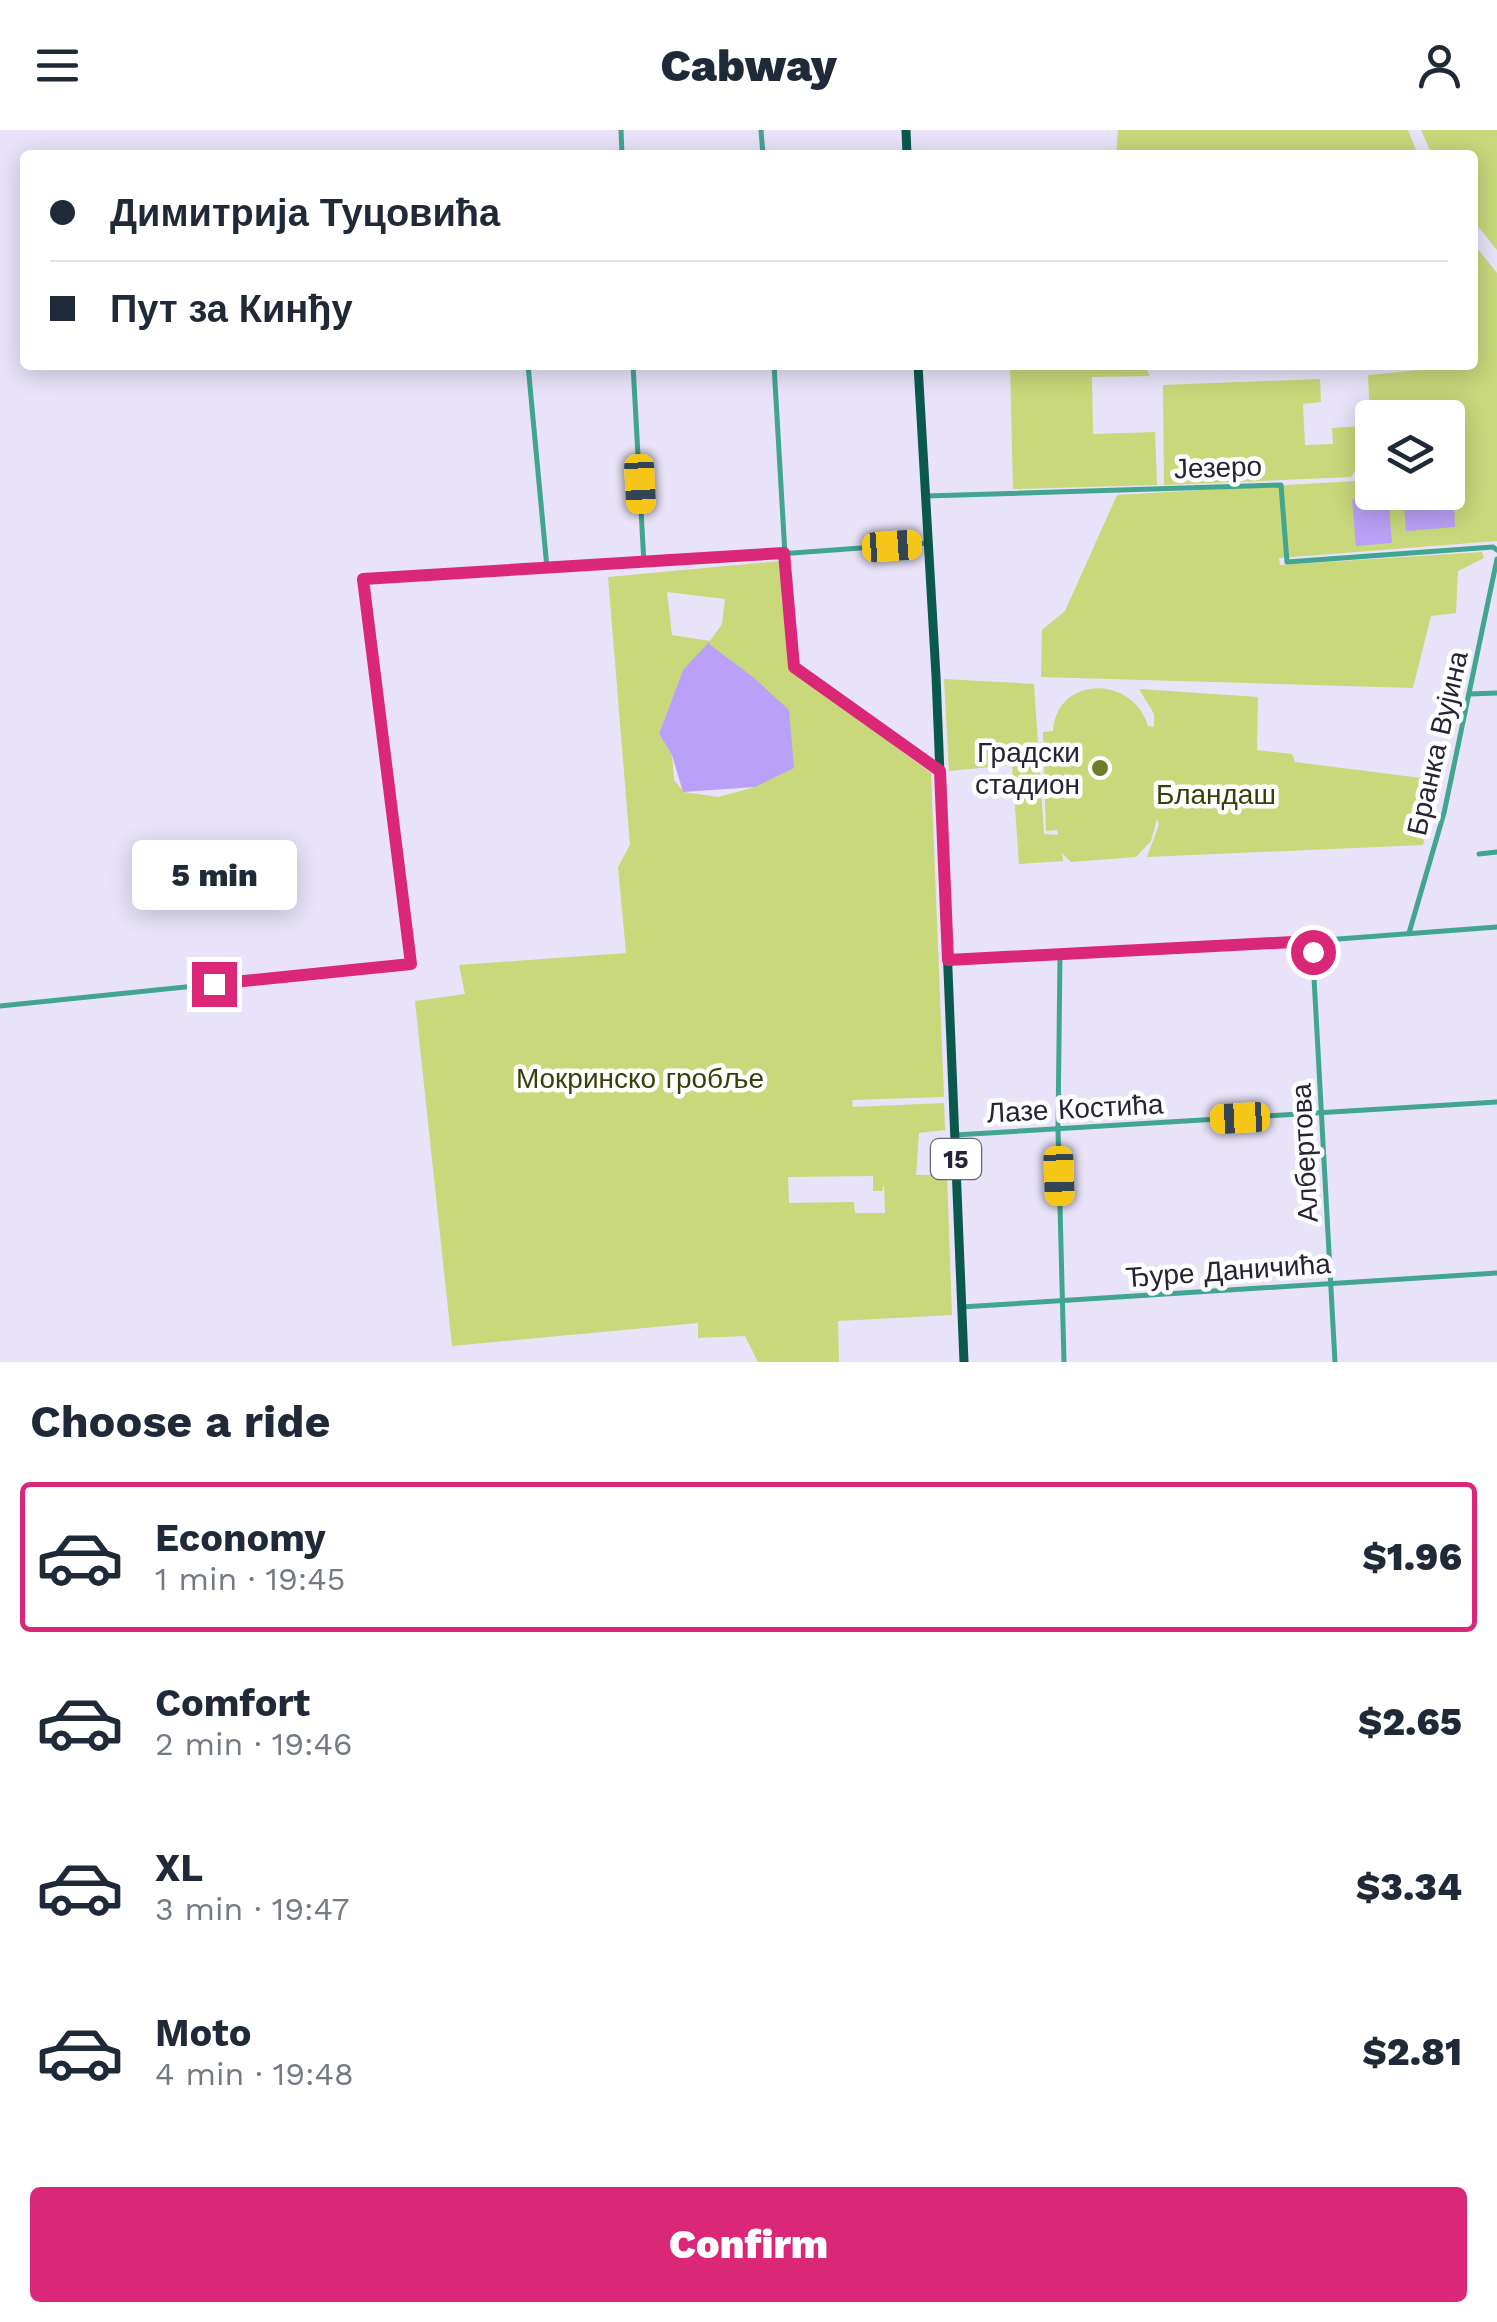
<!DOCTYPE html>
<meta charset="utf-8">
<style>
body{margin:0;font-family:"Work Sans",sans-serif;background:#f2f2f3;color:#1f2937;height:100vh;display:flex;flex-direction:column;font-size:38px;white-space:nowrap}
*{box-sizing:border-box;margin:0}
p{font-size:32px;color:#747a83}
.icon{flex:none;width:55px;height:55px;fill:none;stroke:currentColor;stroke-width:2;stroke-linecap:round;stroke-linejoin:round}
.map{position:relative;height:1232px;overflow:hidden}
.drawer{display:flex;flex-direction:column;background:#fff;flex:1}
.drawer>*{flex:none}
.top-card{position:absolute;left:20px;top:20px;width:1458px;height:220px;border-radius:10px;box-shadow:0 5px 25px #0003;display:grid;align-content:center;height:220px;padding:0 30px;background:#fff}
.tools{position:absolute;left:1355px;top:270px;display:grid;gap:20px}
.tools a{display:grid;place-items:center;width:110px;height:110px;border-radius:10px;background:#fff;box-shadow:0 5px 25px #0003;font-size:50px}
.end{position:absolute;width:45px;height:45px;margin:-22px;border:12px solid #db2777;background:#fff;box-shadow:0 0 0 5px #fff}
.from{border-radius:50%}
.bubble{position:absolute;height:70px;border-radius:10px;background:#fff;box-shadow:0 5px 25px #0003;font-size:32px;font-weight:800;line-height:70px;text-align:center}
.car{position:absolute;width:30px;height:60px;margin:-30px -15px;border-radius:12px;box-shadow:0 0 8px 2px #0007;background:linear-gradient(#f5c518 24%,#345 0 40%,#f5c518 0 76%,#345 0 86%,#f5c518 0)}
.top-card b{display:flex;align-items:center;gap:35px;height:95px;font-size:38px}
.top-card b+b{border-top:2px solid #e0e1e3}
.top-card i{width:25px;height:25px;background:#1f2937}
ul{padding:0;list-style:none}
li{display:flex;align-items:center;gap:30px;height:150px;margin:0 20px 15px;padding:0 10px;border:5px solid transparent;border-radius:10px}
li div{flex:1}
li b{display:block;font-size:38px}
li em{font-style:normal;font-weight:800}
li.active{border-color:#db2777}
li>.icon{width:90px;height:90px;stroke-width:1.5}
h2{padding:0 30px;font-size:45px;line-height:120px}
.cta{display:flex;gap:20px;margin-top:auto;padding:20px 30px}
.cta a{flex:1;height:115px;border-radius:10px;background:#db2777;color:#fff;font-size:40px;font-weight:800;line-height:115px;text-align:center}
header{display:flex;justify-content:space-between;align-items:center;height:130px;padding:0 30px;background:#fff;font-size:45px;font-weight:800}
.map>svg:first-child{display:block}
.green{fill:#c8d87b;fill-rule:evenodd}
.water{fill:#baa0f8}
.lines{fill:none;stroke-linecap:round;stroke-linejoin:round}
.street{stroke:#41a590;stroke-width:5}
.primary{stroke:#0b594c;stroke-width:9}
.route{stroke:#db2777;stroke-width:12}
.poi-dot{fill:#717d2a;stroke:#fff;stroke-width:4}
.labels{text-anchor:middle;stroke-width:9;stroke-linejoin:round;paint-order:stroke}
.shield{fill:#fff;stroke:#686472;stroke-width:2.5}
.shield-label{font-size:25px;font-weight:bold;fill:#272235}
.street-label{font-size:28px;fill:#272235;stroke:#fff}
.poi-label{font-size:28px;fill:#272235;stroke:#fff;text-anchor:end}
.park-label{font-size:28px;fill:#384008;stroke:#fff}
</style>
<header><svg class="icon" aria-label="menu" viewBox="0 0 24 24"><path d="M4 6h16M4 12h16M4 18h16"/></svg>Cabway<svg class="icon" aria-label="person" viewBox="0 0 24 24"><circle cx="12" cy="8" r="4"/><path d="M4 21q1-7 8-7t8 7"/></svg></header>
<div class="map">
<svg width="1497" height="1232" viewBox="0 0 1497 1232">
<rect width="100%" height="100%" fill="#e8e3f8"/>
<g class="green">
<polygon points="1118,0 1408,0 1418,25 1116,25"/>
<polygon points="1421,0 1497,0 1497,120 1473,90 1472,25 1432,25"/>
<polygon points="1473,113 1497,143 1497,411 1279,428 1280,435 1482,422 1484,428 1458,441 1456,483 1431,486 1413,558 1041,547 1042,500 1065,481 1117,365 1372,350 1372,362 1448,362 1448,288 1372,288 1371,313 1368,245 1472,235"/>
<polygon points="1010,235 1177,235 1166,239 1145,237 1150,246 1092,247 1093,304 1155,302 1157,355 1013,359"/>
<polygon points="1320,249 1321,272 1303,274 1305,315 1333,314 1332,298 1364,296 1363,328 1351,347 1164,355 1163,255"/>
<path d="M780,431l9,107 142,105 13,324 -92,3 1,7 91,-4 1,27 -26,3 -3,42h31l5,140 -114,6 1,41h-81l-13,-26 -47,2v-15l-246,23 -37,-345 50,-7 -6,-29 167,-12 -8,-86 12,-22 -22,-268zM667,462l58,7 -3,25 -12,17 -38,-6zM683,540l72,117 -37,10 -34,-5 -10,-12 -2,-25 -13,-21zM873,1046v15h9l2,-6 1,28h-30l-1,-11 -65,1 -1,-26z"/>
<path d="M944,549l90,5 10,150 14,1 -1,-5 -11,1 -3,-99 10,-1c4,-56 80,-56 95,-5l6,1v-13l-15,-25 119,8 -1,53 35,4 3,8 142,18 -14,65 -276,12 12,-32 -2,-6 -6,22 -15,16 -65,5 -9,-9 1,8 -44,3 -7,-99 -63,6z"/>
</g>
<g class="water">
<polygon points="1388,366 1392,413 1356,416 1352,369"/>
<polygon points="1454,373 1455,397 1406,401 1404,377"/>
<polygon points="710,511 709,514 754,548 789,580 794,638 755,657 683,662 672,625 659,604 683,540"/>
</g>
<g class="lines">
<g class="street">
<polyline points="621,0 622,25"/>
<polyline points="761,0 763,25"/>
<polyline points="528,235 547,438"/>
<polyline points="633,235 644,434"/>
<polyline points="774,235 791,528 795,537 937,640"/>
<polyline points="926,366 1281,355 1287,432 1493,417 1497,420"/>
<polyline points="1469,564 1497,563"/>
<polyline points="1479,724 1497,722"/>
<polyline points="1409,803 1444,683 1497,429"/>
<polyline points="1312,811 1335,1232"/>
<polyline points="1060,825 1058,999 1064,1232"/>
<polyline points="948,830 1312,811 1497,797"/>
<polyline points="0,876 411,834 363,449 644,434 929,413"/>
<polyline points="955,1005 1497,972"/>
<polyline points="961,1177 1497,1143"/>
</g>
<g class="primary">
<polyline points="906,0 907,25"/>
<polyline points="918,235 936,546 964,1232"/>
</g>
</g>
<g class="lines">
<polyline class="route" points="214,854 411,834 363,449 784,423 794,537 940,641 948,830 1312,811 1313,822"/>
</g>
<circle class="poi-dot" cx="1100" cy="638" r="10"/>
<g class="labels">
<rect class="shield" x="931" y="1009" width="50" height="40" rx="8"/>
<g class="shield-label">
<text x="956" y="1038">15</text>
</g>
<g class="street-label">
<text transform="translate(1218 337) rotate(-2)" y="10">Језеро</text>
<text transform="translate(1437 613) rotate(-77)" y="10">Бранка Вујина</text>
<text transform="translate(1075 978) rotate(-3)" y="10">Лазе Костића</text>
<text transform="translate(1304 1023) rotate(-93)" y="10">Албертова</text>
<text transform="translate(1228 1140) rotate(-4)" y="10">Ђуре Даничића</text>
</g>
<g class="poi-label">
<text x="1080" y="632">Градски<tspan x="1080" dy="32">стадион</tspan></text>
</g>
<g class="park-label">
<text x="1216" y="674">Бландаш</text>
<text x="640" y="958">Мокринско гробље</text>
</g>
</g>
</svg>
<div class="tools">
<a><svg class="icon" aria-label="layers" viewBox="0 0 24 24"><path d="M12 4l9 5-9 5-9-5zM3 14l9 5 9-5"/></svg></a>
</div>
<i class="end from" style="left:1313px;top:822px"></i>
<i class="end" style="left:214px;top:854px"></i>
<div class="bubble" style="left:132px;top:710px;width:165px">5 min</div>
<i class="car" style="left:640px;top:354px;rotate:177deg"></i>
<i class="car" style="left:892px;top:416px;rotate:86deg"></i>
<i class="car" style="left:1240px;top:988px;rotate:267deg"></i>
<i class="car" style="left:1059px;top:1046px;rotate:178deg"></i>
<div class="top-card">
<b><i class="from"></i>Димитрија Туцовића</b>
<b><i></i>Пут за Кинђу</b>
</div>
</div>
<section class="drawer">
<h2>Choose a ride</h2>
<ul>
<li class="active"><svg class="icon" aria-label="car" viewBox="0 0 24 24"><path d="M5 17H2v-5l4-1 3-4h7l3 4 3 1v5h-3M9 17h6M6 11h13"/><circle cx="7" cy="17" r="2"/><circle cx="17" cy="17" r="2"/></svg><div><b>Economy</b><p>1 min · 19:45</p></div><em>$1.96</em></li>
<li><svg class="icon" aria-label="car" viewBox="0 0 24 24"><path d="M5 17H2v-5l4-1 3-4h7l3 4 3 1v5h-3M9 17h6M6 11h13"/><circle cx="7" cy="17" r="2"/><circle cx="17" cy="17" r="2"/></svg><div><b>Comfort</b><p>2 min · 19:46</p></div><em>$2.65</em></li>
<li><svg class="icon" aria-label="car" viewBox="0 0 24 24"><path d="M5 17H2v-5l4-1 3-4h7l3 4 3 1v5h-3M9 17h6M6 11h13"/><circle cx="7" cy="17" r="2"/><circle cx="17" cy="17" r="2"/></svg><div><b>XL</b><p>3 min · 19:47</p></div><em>$3.34</em></li>
<li><svg class="icon" aria-label="car" viewBox="0 0 24 24"><path d="M5 17H2v-5l4-1 3-4h7l3 4 3 1v5h-3M9 17h6M6 11h13"/><circle cx="7" cy="17" r="2"/><circle cx="17" cy="17" r="2"/></svg><div><b>Moto</b><p>4 min · 19:48</p></div><em>$2.81</em></li>
</ul>
<div class="cta"><a>Confirm</a></div>
</section>
